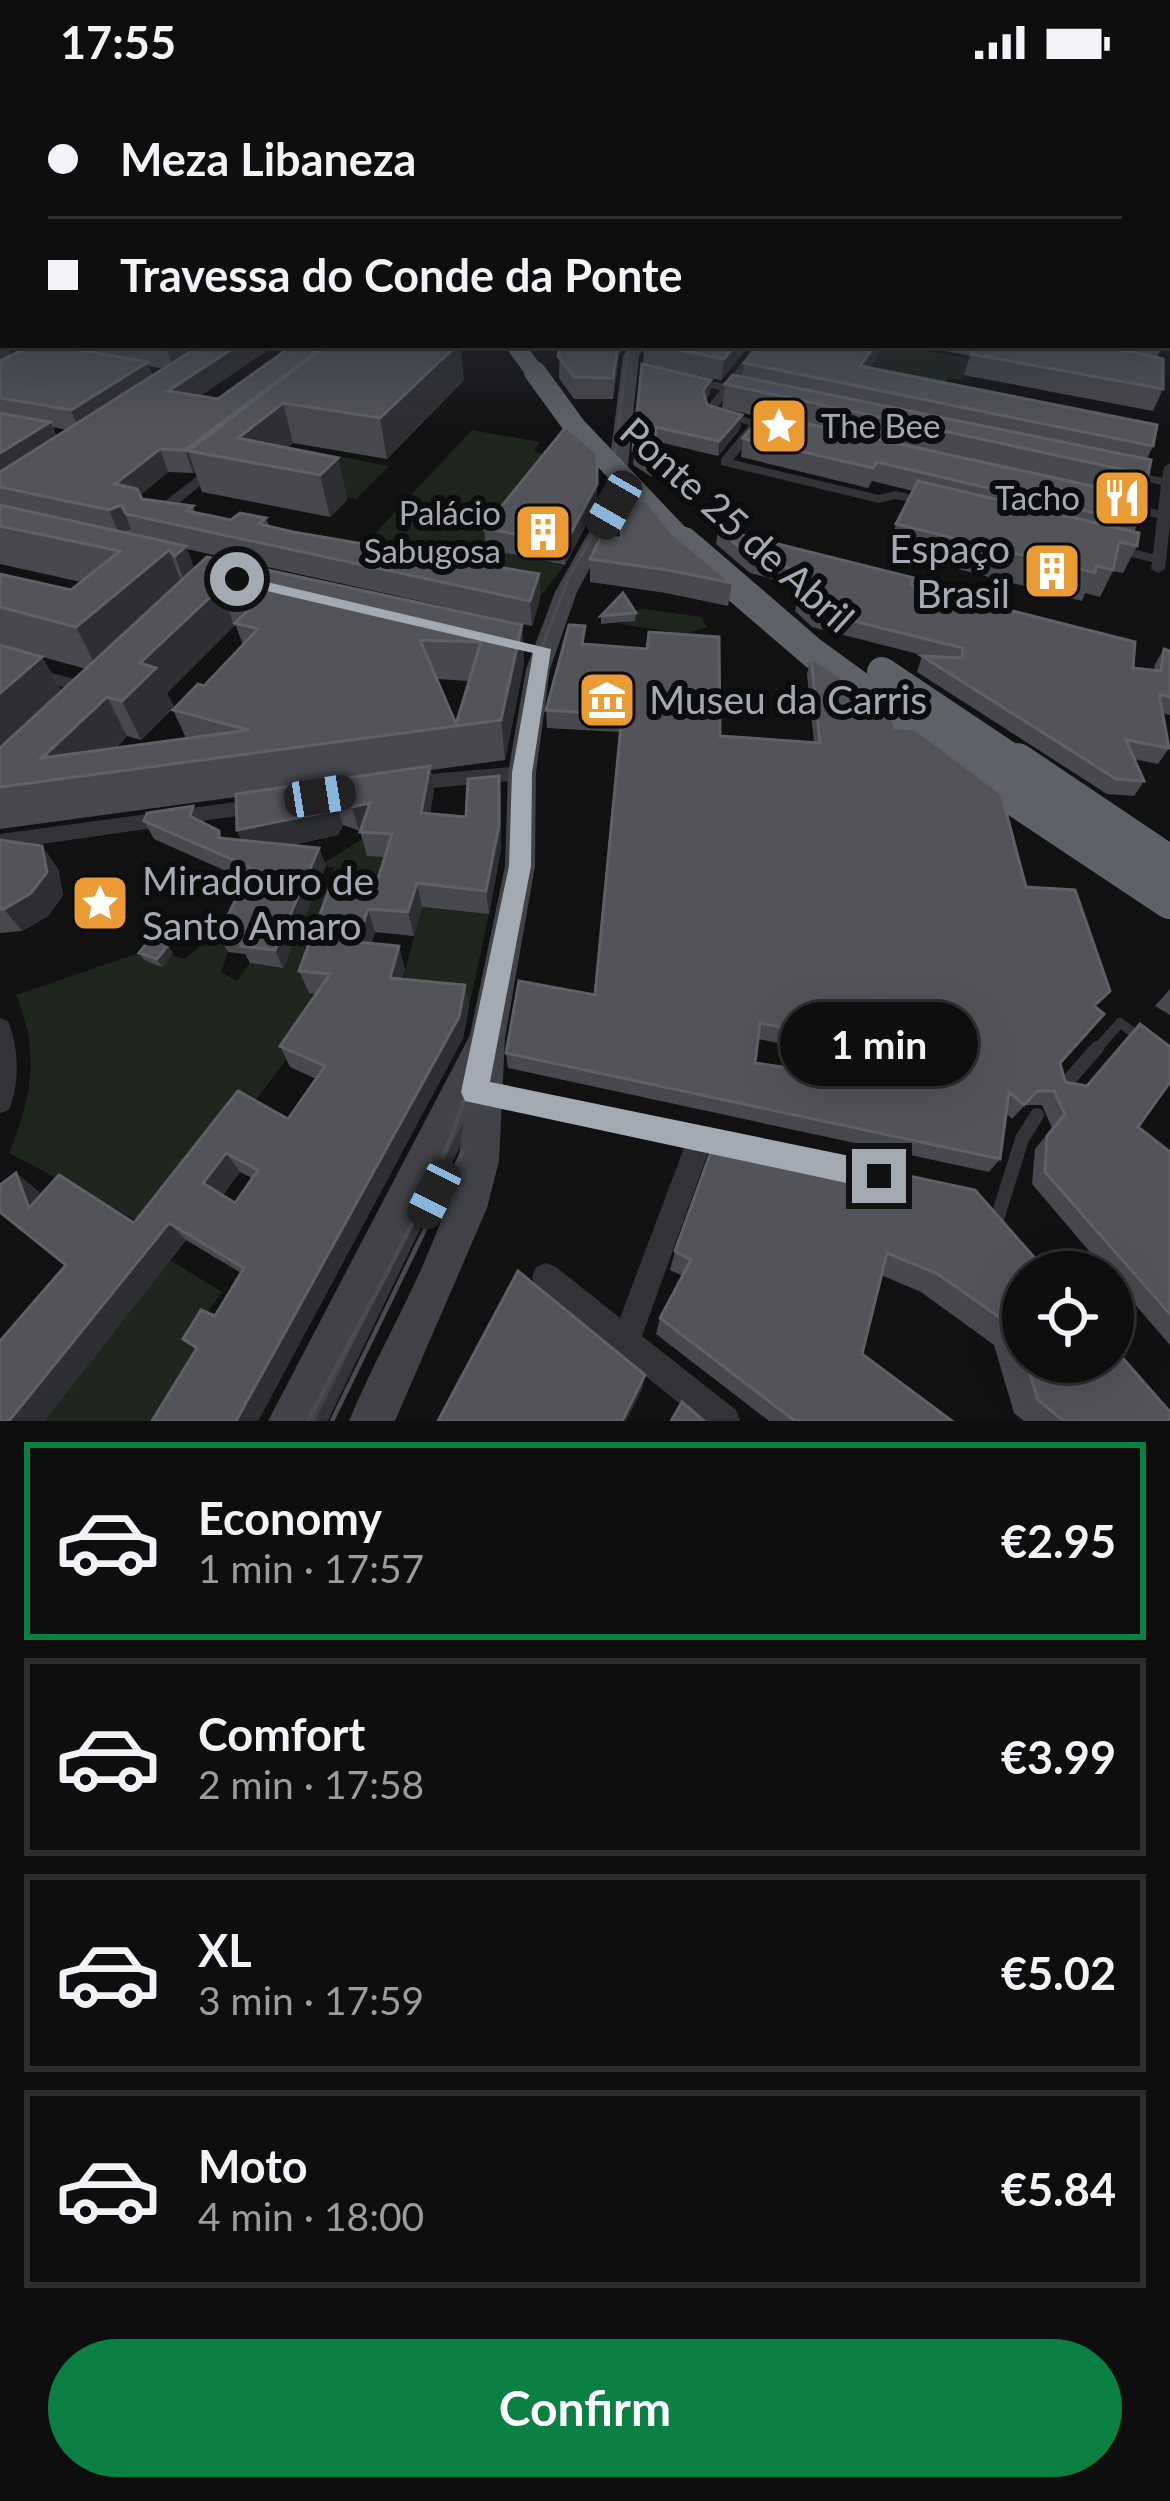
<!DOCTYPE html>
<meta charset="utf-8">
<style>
body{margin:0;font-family:Lato,sans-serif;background:#1c1c1c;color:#f1f3f6;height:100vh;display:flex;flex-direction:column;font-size:45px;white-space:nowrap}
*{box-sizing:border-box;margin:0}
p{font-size:39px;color:#9b9c9e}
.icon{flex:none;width:66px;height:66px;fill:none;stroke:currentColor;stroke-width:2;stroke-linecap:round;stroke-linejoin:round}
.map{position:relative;height:1337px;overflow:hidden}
.drawer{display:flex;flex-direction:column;background:#0e0e0e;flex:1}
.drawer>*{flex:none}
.top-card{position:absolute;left:0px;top:0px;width:1170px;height:264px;box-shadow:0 12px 48px #0002,0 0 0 3px #2e2e2e;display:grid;align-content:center;height:264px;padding:0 48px;background:#0e0e0e}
.buttons{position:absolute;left:1002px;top:1167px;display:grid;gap:24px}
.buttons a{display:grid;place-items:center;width:132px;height:132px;border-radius:50%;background:#0e0e0e;box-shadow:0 12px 48px #0002,0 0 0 3px #2e2e2e;font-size:60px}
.end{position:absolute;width:54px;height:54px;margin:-27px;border:15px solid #a4aab3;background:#111;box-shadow:0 0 0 6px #111}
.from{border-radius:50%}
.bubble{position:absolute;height:84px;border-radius:42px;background:#0e0e0e;box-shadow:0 12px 48px #0002,0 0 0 3px #2e2e2e;font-size:39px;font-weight:700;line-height:84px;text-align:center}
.car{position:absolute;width:36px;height:72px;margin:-36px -18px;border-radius:15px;box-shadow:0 0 9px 3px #0007;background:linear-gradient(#222 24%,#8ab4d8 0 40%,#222 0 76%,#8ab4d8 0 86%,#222 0)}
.top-card b{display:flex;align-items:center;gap:42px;height:114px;font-size:45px}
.top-card b+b{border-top:3px solid #2e2e2e}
.top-card i{width:30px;height:30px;background:#f1f3f6}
ul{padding:21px 0 0;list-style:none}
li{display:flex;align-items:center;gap:36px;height:198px;margin:0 24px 18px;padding:0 24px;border:6px solid #2e2e2e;border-radius:0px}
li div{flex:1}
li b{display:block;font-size:45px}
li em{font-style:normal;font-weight:700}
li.selected{border-color:#0b8043}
li>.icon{width:108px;height:108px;stroke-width:1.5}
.cta{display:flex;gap:24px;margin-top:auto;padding:24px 48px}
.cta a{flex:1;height:138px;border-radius:72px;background:#0b8043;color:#fff;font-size:48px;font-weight:700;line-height:138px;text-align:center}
.status{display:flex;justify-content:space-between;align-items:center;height:84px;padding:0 60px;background:#0e0e0e;direction:ltr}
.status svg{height:33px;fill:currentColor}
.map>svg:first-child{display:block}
.green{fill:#1e261e}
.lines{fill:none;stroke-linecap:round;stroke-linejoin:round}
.lane-far1{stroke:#333438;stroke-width:10}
.lane{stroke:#333438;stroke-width:14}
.street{fill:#333438;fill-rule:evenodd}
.secondary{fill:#414348;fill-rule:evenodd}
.tram-far1{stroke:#4a4c51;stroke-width:3}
.tram{stroke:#4a4c51;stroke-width:4.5}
.rail-far3{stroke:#4a4c51;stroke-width:3;stroke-dasharray:8 6;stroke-linecap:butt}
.rail-far2{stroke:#4a4c51;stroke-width:4.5;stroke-dasharray:10 8;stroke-linecap:butt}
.rail-far1{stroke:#4a4c51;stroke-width:6;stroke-dasharray:14 10;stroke-linecap:butt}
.rail{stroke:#4a4c51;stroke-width:8;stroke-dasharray:18 14;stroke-linecap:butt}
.highway-bridge-far3{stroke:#5f6369;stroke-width:18}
.highway-bridge-far2{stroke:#5f6369;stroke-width:22}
.highway-bridge-far1{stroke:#5f6369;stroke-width:30}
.highway-bridge{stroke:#5f6369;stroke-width:38}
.wall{fill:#48494e;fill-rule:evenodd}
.shaded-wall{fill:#2e2f32}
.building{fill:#525459;stroke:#5f6167;stroke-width:3;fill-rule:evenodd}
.route{fill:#a4aab3}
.labels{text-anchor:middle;stroke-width:12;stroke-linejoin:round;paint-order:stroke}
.far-poi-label{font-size:33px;fill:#a4aab3;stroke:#0d0d0e;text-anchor:end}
.street-label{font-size:39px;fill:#a4aab3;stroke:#0d0d0e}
.poi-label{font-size:39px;fill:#a4aab3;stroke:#0d0d0e;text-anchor:start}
</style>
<div class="status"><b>17:55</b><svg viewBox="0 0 49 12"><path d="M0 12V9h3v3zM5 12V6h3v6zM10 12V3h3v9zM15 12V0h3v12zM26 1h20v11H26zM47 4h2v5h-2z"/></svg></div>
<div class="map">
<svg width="1170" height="1337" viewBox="0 0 1170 1337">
<rect width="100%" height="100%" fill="#121213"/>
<g class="green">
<polygon points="883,261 974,274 962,296 948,294 936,314 859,299"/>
<polygon points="472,346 540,358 534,366 570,389 487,464 564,482 540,513 352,474"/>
<polygon points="296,364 389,382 356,415 259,395"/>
<polygon points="645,525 701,533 707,543 684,550 619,540 632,536 625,527"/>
<path d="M374,748l24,26 -24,53 -65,82 26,3 -179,235 -147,-78c23,-55 31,-103 7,-158l129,-44 -2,9 19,6 9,-11 13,4 14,-11 -4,-18 71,-29 -37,51 -7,20 16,9 61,-86 24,2 12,-29 -14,-3z"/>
<polygon points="422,823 489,830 469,923 397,917"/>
<polygon points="170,1176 222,1208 206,1230 177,1337 44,1337"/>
</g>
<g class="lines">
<polyline class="lane-far1" points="1095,967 1120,939 1141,954"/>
<g class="lane">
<polyline points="1061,1005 1097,964"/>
<polyline points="998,1132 1022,1055 1037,1031"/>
<polyline points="320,1337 466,1034"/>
</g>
<g class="street">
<rect x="0" y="159" width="3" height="4"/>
<polygon points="1167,164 1170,165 1170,171 1167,170"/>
<polygon points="756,261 766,261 735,302 754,308 748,311 730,308 717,324 781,345 775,349 759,344 733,376 879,411 895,407 938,417 938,423 895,415 879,419 721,381 721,375 749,341 706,328 704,326 720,306 682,296 687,293 725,300"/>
<polygon points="1170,379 1170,441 1165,485 1158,489 1151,485 1152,478 1106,467 1104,464 1111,460 1153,470 1157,434 1111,421 1118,417 1158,426 1161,401 1121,390 1127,386 1162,394 1164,383"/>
<polygon points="213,380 223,383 161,434 151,434 151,428"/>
<polygon points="0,575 100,602 102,606 94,612 0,585"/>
<polygon points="522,682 529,684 531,689 529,694 522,696 409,706 402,704 400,699 402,694 409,692"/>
<polygon points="257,715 264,717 267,722 264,727 257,729 0,766 0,750"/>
<path d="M0,934l8,3c11,28 12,60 1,89l-9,3z"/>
<polygon points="488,997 744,1053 748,1062 744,1071 735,1075 708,1069 642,1252 736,1326 740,1337 701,1337 536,1203 532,1193 536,1183 546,1179 556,1183 620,1234 684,1064 488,1021 479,1017 476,1009 479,1001"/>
</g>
<path class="secondary" d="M630,261h16l-7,11 -15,149 -47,87 -27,77 -14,104 -1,93 -30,172 -6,123 -12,47 -92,213h-46c40,-97 107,-192 114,-299l-148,299h-47l202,-386 35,-169 3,-93 18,-104 29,-77 49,-87 19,-149z"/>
<polyline class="tram-far1" points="477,967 514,782 518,689 537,575 570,491 609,422 627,271 633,261"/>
<g class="tram">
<path d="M308,1337c57,-113 145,-250 170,-373"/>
<polyline points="332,1337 463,1067"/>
</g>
<polyline class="rail-far3" points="521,261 543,291"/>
<polyline class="rail-far2" points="541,288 580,342 696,461"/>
<polyline class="rail-far1" points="693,458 817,563 981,681"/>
<polyline class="rail" points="977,678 1170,806"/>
<polyline class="highway-bridge-far3" points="515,261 537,291"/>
<polyline class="highway-bridge-far2" points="535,288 575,343 687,461"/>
<g class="highway-bridge-far1">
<polyline points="684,458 813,569 967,681"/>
<polyline points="882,588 1021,681"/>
</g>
<g class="highway-bridge">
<polyline points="963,678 1170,816"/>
<polyline points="1017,678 1170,781"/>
</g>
</g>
<g class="wall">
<rect x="1167" y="177" width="3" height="76"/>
<path d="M0,216l3,45h22l-16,4 3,6 21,-10h242l-75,51 18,3 246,-19 -77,79 -94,-16 -6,5 51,10 9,42 -17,17 -128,-25 -7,-20 -2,1 -25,-1 -28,23 2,4 51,7 2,6 36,8 35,-2 3,8 24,6 246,42 1,25 -8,27 -345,-77 7,20 328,56 2,39 -19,96 -74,10 3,20 -4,24 36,3 33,-41 2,24v49l-12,65 -67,-7 -8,29 -39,-4 -4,12 34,25 -3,10 63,6 4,22 -6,31 -205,383h-106l89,-148 -55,-33 -142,181h-44l7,-87 59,-69 -50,-92 23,19 1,4 94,27 104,-132 50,28 28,-40 -26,-12 -10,-21 36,-52 -7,-1 -10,-22 79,-92 7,-22 -18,-1 -7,-25 -17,-6 -5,10 -46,10 27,3 7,18 -43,102 -33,-5 -5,-9 -17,-2 -10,-17 37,-51 -101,-45 -10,-18 55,-1 23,18 19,2 -4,-10 -1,-33 -236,32v-184l42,12 20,35 24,-23 -86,-24v-71l71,16 10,-8 -81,-18zM149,282l15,3 -12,7zM53,343l14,3 -11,6zM234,542h2l7,19 -39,41 -31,24 13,28 -70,10 11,-12 14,4 33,-33 -7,-14zM437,595l32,2 -13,43zM240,1088l12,6 -17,25 -12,-8z"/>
<polygon points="560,261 627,261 619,271 613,315 574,315 559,294"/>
<polygon points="644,261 750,261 721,296 643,280"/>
<polygon points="884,261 869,284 1153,362 1147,375 1148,391 1138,412 1138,439 1134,448 1137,462 1123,489 1113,487 1100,513 1085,509 1082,517 888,467 896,440 913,407 872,397 868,404 741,373 743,354 761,333 722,324 725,300 742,293 744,279"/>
<polygon points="917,261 1163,261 1157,273 1163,305 1153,327 964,291 970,272"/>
<polygon points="642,280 711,296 710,310 706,315 707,321 742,331 740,345 718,372 655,357 652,393 633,381"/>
<polygon points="597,369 597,420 565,481 486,465 484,444"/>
<polygon points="718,445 912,501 1133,584 1154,586 1155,580 1164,565 1170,567 1170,631 1162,629 1169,664 1158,680 1134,675 1144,697 1134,712 1107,710 917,588 922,572 930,573 812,543 795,527 802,503 750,489 716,460"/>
<polygon points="673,450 732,499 728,522 666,509 590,498 590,475 621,454"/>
<polygon points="636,529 635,537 601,540 601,532"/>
<path d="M585,560l135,92 94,6 -7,-68 4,-17 84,71 131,159 70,121 -36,56 5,18 73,45 32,25v193l-57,-66v-7h-6l-75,-88 3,-35 17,-21 -10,-23h-17l-13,14 -6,-6 -6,46 -11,13 -481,-104 -2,-15 89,-58 25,-263 -73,-4 -1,-18zM758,955l74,15 -1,21 -76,-12z"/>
<polygon points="0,756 42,762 58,785 63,811 48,832 22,847 0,849"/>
<polygon points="139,869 173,869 162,883 144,876"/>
<polygon points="1170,905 1170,931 1155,922"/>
<polygon points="717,1051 1023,1188 1023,1278 1113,1278 1170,1337 1024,1337 1014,1329 994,1261 921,1208 881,1191 862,1270 952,1337 769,1337 656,1250 660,1234 683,1192 670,1186 675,1167"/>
</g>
<g class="shaded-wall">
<polygon points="0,244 3,244 3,261 25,261 9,265 15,279 0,287"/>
<polygon points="174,261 214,261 174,286 167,265"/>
<polygon points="238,261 275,261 176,329 168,307"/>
<polygon points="325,261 188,367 195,388 193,389 185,366"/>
<polygon points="457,261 461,261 464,296 387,375 380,334"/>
<polygon points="618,261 627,261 619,271 613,315"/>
<polygon points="735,261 750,261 721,296 724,275"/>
<polygon points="875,261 884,261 856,304 860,282"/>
<polygon points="148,278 155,299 80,348 71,326"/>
<polygon points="711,296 710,310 702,320 703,306"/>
<polygon points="283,319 293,359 267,381 238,354"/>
<polygon points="742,331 740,345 718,372 719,357"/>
<polygon points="50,338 60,360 0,400 0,369"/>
<polygon points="160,365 168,388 125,424 115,400"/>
<polygon points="338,374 347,416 330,433 320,391"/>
<polygon points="597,400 597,420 565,481 565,460"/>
<polygon points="121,421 131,445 119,450 109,426"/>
<polygon points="186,462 202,506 191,516 175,472"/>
<polygon points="169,466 186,510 99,588 76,543"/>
<polygon points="539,490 540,515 532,542 530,517"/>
<polygon points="221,503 234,542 167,609 174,623 141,656 122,617 140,579"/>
<polygon points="522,541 524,580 505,676 501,636"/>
<polygon points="42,573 67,618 0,679 0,609"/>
<polygon points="107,613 127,652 88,691 42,674"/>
<polygon points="430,682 434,706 426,753 421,729"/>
<polygon points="499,692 501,716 501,765 489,830 486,807"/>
<polygon points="335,717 343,741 338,751 248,770 237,746"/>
<polygon points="370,719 376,743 359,747 352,723"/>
<polygon points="42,762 58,785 63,811 48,832 22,847 4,825"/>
<polygon points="319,764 326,782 283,884 275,866"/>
<polygon points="417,799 422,823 414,852 408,828"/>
<polygon points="368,825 375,848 365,881 357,858"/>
<polygon points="168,861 173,869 162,883 157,875"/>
<polygon points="399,862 405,885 397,917 390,894"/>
<polygon points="465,901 469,923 463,954 258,1337 236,1337"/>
<polygon points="226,1069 240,1088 218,1117 203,1099"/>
<polygon points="16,1089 39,1108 52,1141 29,1124"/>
<polygon points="169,1139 186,1156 44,1337 9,1337"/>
<polygon points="645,1291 642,1306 626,1337 622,1337"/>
</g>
<g class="building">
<rect x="1167" y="177" width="3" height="54"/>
<polygon points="3,215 3,244 0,244 0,216"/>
<polygon points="33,261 51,261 148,278 71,326 0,314 0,277"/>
<polygon points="142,261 174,261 167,265"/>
<polygon points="201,261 238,261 168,307 218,315 293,261 325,261 185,366 160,365 115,400 137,405 142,415 193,422 187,427 231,436 240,429 266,434 259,440 293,448 539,490 530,517 126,430 121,421 109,426 0,403 0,388"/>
<polygon points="327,261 457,261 380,334 283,319 238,354 338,374 320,391 188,367"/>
<polygon points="560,261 618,261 613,294 574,293 558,272"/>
<polygon points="653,261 735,261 724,275"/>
<polygon points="758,261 875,261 860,282 1157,341 1153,362 744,279"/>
<polygon points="975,261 1101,261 1163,275 1163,305 971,270"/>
<polygon points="642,280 711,296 703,306 707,321 742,331 719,357 656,343 653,379 633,366"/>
<polygon points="733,291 1151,376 1148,391 725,300"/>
<polygon points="0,329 50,338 0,369"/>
<polygon points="763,330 1142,413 1138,439 877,378 873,384 743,354"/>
<polygon points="566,343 597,369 597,400 565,460 484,444"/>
<polygon points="918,397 1139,449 1137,462 1119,458 1113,486 1096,482 1095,489 896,440"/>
<polygon points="624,415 646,417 673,450 732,499 668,486 590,475 601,453 621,454"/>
<polygon points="0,421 186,462 175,472 169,466 76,543 0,523 0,490 71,506 120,467 0,442"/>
<polygon points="718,445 914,494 911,501 1135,558 1133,584 1161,587 1164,565 1170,567 1170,613 1159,610 1169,664 1126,656 1144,697 1116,695 922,572 962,574 963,564 816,528 798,512 808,489 752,474"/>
<path d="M207,473l315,68 -21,95 -501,67v-39zM221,503l41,10 -27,26 23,6 -54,57 -6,-2 -25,26 76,20 -207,28 65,-61 15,4 34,-33 -16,-5zM420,556l61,2 -25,82z"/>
<polygon points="623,509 636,529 601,532"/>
<path d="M569,541l16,1 -3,18 65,5 2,-17 70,5 1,99 100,7 -9,-86 81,56 3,15 20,1 86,64 25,94 49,3 35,101 -16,15 10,8 -44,49 5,19 22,4 53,-62 30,23v35l-32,45 32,25v162l-125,-142 2,-36 18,-22 -11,-23h-17l-13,14 -15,-13 -9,67 -494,-106 13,-72 76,14 27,-280 -76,-5zM760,939l78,16 -2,36 -81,-12z"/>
<polygon points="0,561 42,573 0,609"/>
<path d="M430,682l-9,47 45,4 2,-38 31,-3v49l-13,66 -69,-8 -9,29 -40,-3 -11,33 42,4 -9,32 75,7 -6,32 -223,404h-84l45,-73 -14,-9 18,-29 14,6 29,-48 -75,-45 -160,198h-9v-80l66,-76 -66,-53v-27l16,-12 13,35 30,-33 75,48 104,-132 50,28 37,-53 -45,-20 50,-72 -31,-3 35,-95 44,3 14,-45 -32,-2 10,-29 -18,4 -17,-6 -4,10 -94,19 -1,-36zM226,1069l32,17 -23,33 -32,-20z"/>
<polygon points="193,722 190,732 219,747 219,754 319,764 275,866 241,862 245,854 218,851 237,813 268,791 144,737 147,729"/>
<polygon points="0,756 42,762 47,788 31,809 4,825 0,825"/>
<polygon points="150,855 168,861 157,875 139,869"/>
<polygon points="717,1051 975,1106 1047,1188 1023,1188 1023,1267 1016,1245 938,1190 887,1169 862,1270 952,1337 795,1337 660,1234 691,1176 675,1167"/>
<polygon points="518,1187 645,1291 622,1337 438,1337"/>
<polygon points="1113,1263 1170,1328 1170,1337 1064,1337 1038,1316 1026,1278 1113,1278"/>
<polygon points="682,1318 704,1337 671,1337"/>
</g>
<linearGradient id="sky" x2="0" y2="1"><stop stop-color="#0a0a0a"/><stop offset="0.46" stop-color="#333944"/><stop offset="1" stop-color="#333944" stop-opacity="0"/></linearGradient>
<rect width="1170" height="346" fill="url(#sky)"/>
<polygon class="route" points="237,491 551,565 532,689 531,782 490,998 879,1078 889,1082 889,1102 879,1106 465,1017 461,1008 509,782 512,689 533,569 232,499"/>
<defs>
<symbol id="sight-square" viewBox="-11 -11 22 22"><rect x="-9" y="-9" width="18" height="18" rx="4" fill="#ea9b33" stroke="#0d0d0e"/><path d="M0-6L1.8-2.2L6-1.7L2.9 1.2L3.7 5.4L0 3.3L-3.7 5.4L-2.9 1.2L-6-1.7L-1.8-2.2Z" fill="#fff"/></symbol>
<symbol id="restaurant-square" viewBox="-11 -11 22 22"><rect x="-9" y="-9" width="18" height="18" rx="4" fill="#ea9b33" stroke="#0d0d0e"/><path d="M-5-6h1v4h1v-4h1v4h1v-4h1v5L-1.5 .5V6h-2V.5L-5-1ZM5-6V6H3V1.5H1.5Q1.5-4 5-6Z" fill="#fff"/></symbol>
<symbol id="building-square" viewBox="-11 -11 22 22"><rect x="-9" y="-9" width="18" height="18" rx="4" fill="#ea9b33" stroke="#0d0d0e"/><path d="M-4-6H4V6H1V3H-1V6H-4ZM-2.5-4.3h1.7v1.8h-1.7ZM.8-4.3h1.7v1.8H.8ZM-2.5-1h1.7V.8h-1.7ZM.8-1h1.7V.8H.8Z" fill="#fff"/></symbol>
<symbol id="museum-square" viewBox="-11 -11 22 22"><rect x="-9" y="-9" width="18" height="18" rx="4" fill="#ea9b33" stroke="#0d0d0e"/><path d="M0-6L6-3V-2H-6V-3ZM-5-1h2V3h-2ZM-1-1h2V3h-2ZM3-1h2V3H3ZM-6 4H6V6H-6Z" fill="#fff"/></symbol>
</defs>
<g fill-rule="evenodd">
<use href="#sight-square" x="746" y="309" width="66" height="66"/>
<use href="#restaurant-square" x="1089" y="381" width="66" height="66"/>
<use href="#building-square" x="510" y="415" width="66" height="66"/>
<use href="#building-square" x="1019" y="454" width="66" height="66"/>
<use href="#museum-square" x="574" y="583" width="66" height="66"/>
<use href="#sight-square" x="67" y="786" width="66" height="66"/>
</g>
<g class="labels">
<g class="far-poi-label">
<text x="821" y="354" text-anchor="start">The Bee</text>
<text x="1080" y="426">Tacho</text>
<text x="501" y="441">Palácio<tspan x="501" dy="38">Sabugosa</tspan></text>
</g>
<g class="street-label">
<text transform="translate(737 441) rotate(42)" y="14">Ponte 25 de Abril</text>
</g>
<g class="poi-label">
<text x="1010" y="479" text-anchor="end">Espaço<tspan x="1010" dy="45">Brasil</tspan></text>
<text x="649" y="630">Museu da Carris</text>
<text x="142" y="811">Miradouro de<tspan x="142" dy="45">Santo Amaro</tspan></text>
</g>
</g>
</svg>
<div class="buttons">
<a><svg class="icon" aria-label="locate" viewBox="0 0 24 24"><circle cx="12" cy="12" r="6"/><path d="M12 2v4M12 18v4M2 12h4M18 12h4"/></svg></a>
</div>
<i class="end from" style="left:237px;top:495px"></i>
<i class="end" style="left:879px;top:1092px"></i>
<div class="bubble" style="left:780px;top:918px;width:198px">1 min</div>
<i class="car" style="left:614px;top:421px;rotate:210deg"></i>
<i class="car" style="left:320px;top:712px;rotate:81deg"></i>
<i class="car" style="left:434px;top:1110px;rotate:207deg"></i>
<div class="top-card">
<b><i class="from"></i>Meza Libaneza</b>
<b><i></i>Travessa do Conde da Ponte</b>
</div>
</div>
<section class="drawer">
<ul>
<li class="selected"><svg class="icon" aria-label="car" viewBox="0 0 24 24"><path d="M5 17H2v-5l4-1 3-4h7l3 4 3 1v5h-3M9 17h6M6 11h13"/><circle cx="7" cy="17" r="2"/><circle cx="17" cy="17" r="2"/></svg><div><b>Economy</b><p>1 min · 17:57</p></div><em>€2.95</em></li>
<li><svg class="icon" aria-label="car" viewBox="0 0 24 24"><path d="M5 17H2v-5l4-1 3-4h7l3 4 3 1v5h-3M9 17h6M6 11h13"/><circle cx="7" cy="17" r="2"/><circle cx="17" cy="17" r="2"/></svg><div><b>Comfort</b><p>2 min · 17:58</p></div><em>€3.99</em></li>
<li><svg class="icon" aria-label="car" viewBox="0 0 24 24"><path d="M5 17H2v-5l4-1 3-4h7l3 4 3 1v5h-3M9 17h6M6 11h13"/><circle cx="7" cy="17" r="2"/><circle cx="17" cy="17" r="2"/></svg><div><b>XL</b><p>3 min · 17:59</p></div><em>€5.02</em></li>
<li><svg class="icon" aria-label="car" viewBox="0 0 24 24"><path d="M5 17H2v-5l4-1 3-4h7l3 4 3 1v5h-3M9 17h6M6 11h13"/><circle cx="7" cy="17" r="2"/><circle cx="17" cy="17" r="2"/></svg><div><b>Moto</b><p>4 min · 18:00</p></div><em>€5.84</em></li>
</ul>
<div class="cta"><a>Confirm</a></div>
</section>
